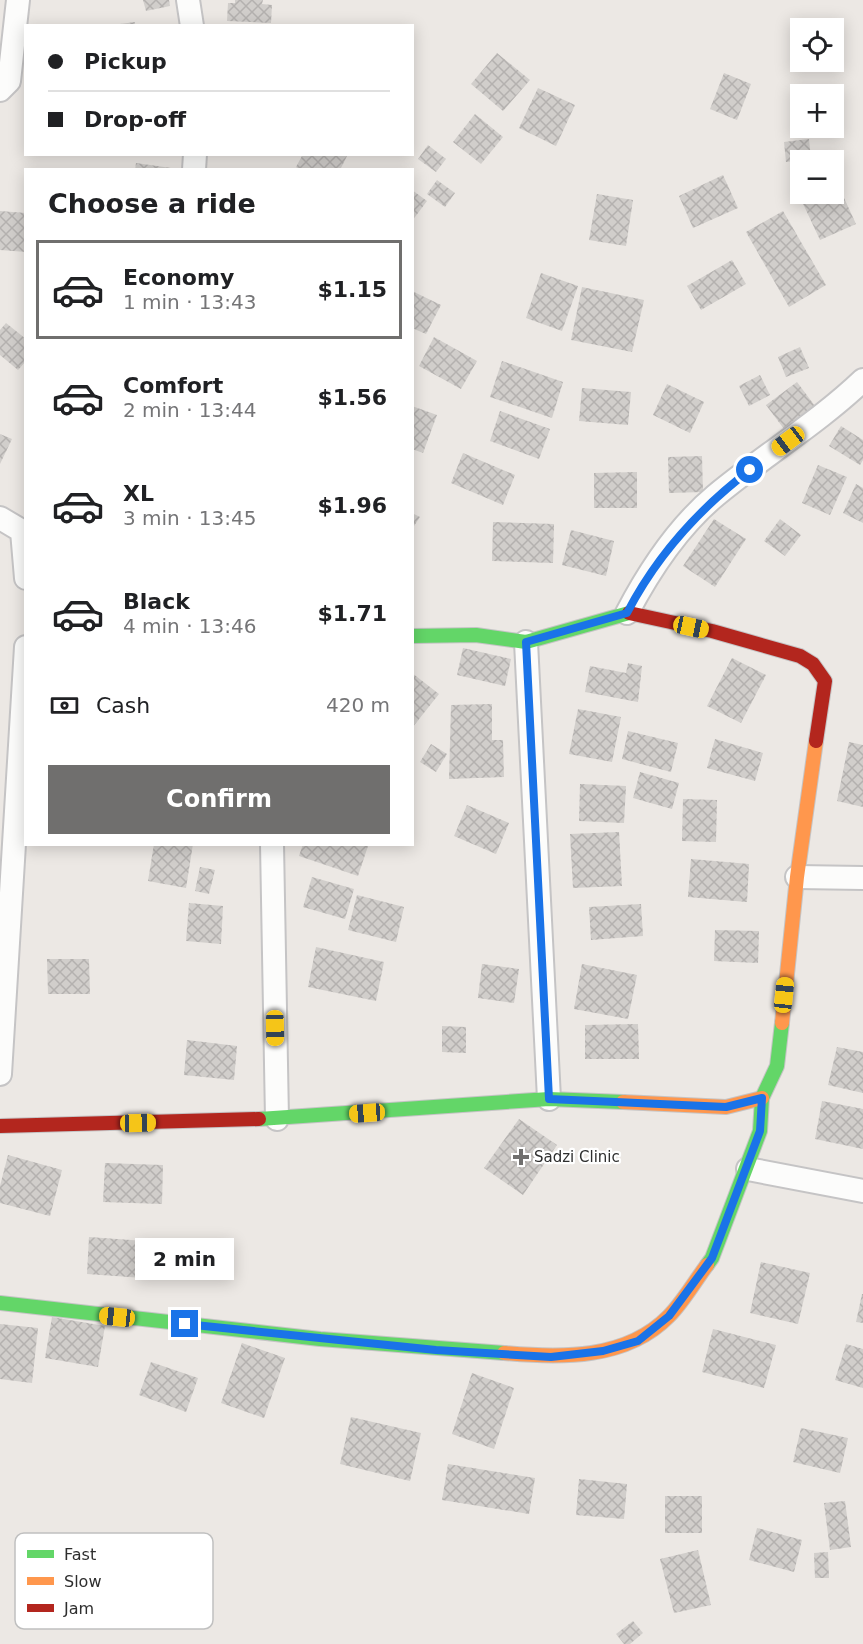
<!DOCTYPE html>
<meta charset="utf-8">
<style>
body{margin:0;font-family:"DejaVu Sans",sans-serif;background:#f2f2f2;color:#202124;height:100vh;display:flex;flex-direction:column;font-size:22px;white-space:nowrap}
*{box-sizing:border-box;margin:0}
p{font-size:20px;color:#757577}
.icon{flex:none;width:33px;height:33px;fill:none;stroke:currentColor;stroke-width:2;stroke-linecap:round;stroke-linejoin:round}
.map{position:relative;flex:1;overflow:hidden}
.drawer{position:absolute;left:24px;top:168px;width:390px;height:678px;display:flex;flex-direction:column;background:#fff;border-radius:0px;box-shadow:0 3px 15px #0003}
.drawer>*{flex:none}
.hud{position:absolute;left:24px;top:24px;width:390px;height:132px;border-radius:0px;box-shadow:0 3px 15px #0003;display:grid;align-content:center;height:132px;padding:0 24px;background:#fff}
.buttons{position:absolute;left:790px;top:18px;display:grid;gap:12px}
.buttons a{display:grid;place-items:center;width:54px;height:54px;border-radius:0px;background:#fff;box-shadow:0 3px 15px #0003;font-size:30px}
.end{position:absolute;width:27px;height:27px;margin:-14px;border:8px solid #1a73e8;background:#fff;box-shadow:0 0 0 3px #fff}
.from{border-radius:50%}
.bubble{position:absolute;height:42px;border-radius:0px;background:#fff;box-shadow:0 3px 15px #0003;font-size:20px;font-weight:700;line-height:42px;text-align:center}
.car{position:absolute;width:18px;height:36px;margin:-18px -9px;border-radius:8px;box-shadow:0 0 4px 2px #0007;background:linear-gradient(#f5c518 24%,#345 0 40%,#f5c518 0 76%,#345 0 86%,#f5c518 0)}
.hud b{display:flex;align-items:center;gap:21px;height:57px;font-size:22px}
.hud b+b{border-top:2px solid #e0e0e0}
.hud i{width:15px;height:15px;background:#202124}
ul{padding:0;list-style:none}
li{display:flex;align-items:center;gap:18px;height:99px;margin:0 12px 9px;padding:0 12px;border:3px solid transparent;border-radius:0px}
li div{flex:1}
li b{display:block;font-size:22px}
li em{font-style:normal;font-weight:700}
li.current{border-color:#706f6e}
li>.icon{width:54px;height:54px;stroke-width:1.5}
h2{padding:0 24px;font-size:27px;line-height:72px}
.pay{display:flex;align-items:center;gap:15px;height:66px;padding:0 24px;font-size:22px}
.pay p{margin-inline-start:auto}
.primary-button{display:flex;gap:12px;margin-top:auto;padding:12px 24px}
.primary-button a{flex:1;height:69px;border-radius:0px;background:#706f6e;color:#fff;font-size:24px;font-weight:700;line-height:69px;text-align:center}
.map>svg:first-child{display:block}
.building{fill:url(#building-cross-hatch)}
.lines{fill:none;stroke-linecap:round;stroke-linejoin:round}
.street-casing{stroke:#c5c4c5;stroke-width:26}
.fast-casing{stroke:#c5c4c5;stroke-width:16}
.slow-casing{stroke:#c5c4c5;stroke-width:16}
.jam-casing{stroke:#c5c4c5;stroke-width:16}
.street{stroke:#fcfcfb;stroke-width:22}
.fast{stroke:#63d668;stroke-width:14}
.slow{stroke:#ff974d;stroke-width:14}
.jam{stroke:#b3261e;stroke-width:14}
.route{stroke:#1a73e8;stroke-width:8}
.poi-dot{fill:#706f6e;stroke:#fff;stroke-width:2}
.labels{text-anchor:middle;stroke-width:4.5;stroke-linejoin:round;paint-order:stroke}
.poi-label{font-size:15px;fill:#2e2e2e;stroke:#fff;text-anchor:start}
.key{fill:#fff;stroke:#c0c0c0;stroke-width:1.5}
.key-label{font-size:16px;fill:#2e2e2e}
</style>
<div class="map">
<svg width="863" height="1644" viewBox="0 0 863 1644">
<defs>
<pattern id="building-cross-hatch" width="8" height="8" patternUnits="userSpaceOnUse" patternTransform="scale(1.5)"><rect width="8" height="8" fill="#d1cecb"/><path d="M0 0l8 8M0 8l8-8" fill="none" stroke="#b4b1af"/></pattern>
</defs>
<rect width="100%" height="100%" fill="#ece8e4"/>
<g class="building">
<polygon points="143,0 169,0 170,6 146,11"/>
<polygon points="235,0 263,0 262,4 272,5 271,23 227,21 228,3 235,3"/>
<polygon points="135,22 135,26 120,26 120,24"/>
<polygon points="497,53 530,80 503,111 471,84"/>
<polygon points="724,73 751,84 737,120 710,109"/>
<polygon points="538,88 575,105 556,146 519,128"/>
<polygon points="475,114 503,137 481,164 453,142"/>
<polygon points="809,139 811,159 786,162 784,142"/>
<polygon points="428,145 446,159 436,172 418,159"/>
<polygon points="303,154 348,154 340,170 300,170 296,167"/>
<polygon points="136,163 171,168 171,170 135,170"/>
<polygon points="723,175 738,208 693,228 679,196"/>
<polygon points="834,176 856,224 820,240 798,193 834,194"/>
<polygon points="437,180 455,193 445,207 427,194"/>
<polygon points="412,190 427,201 412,221"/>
<polygon points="597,194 633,200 626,246 589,240"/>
<polygon points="0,211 26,213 26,252 0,250"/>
<polygon points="783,211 826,285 789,307 746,232"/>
<polygon points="732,260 746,284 701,310 687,286"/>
<polygon points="541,273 578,286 562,331 526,318"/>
<polygon points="582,287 644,300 632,352 571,340"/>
<polygon points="412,291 441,305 426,334 412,328"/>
<polygon points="6,323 26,339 26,361 18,370 0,355 0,330"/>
<polygon points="434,337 477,361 461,389 419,366"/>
<polygon points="800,347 809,368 786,377 778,357"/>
<polygon points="502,361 563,382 552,418 490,397"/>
<polygon points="760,375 770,395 749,406 739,386"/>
<polygon points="797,382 815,406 784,429 766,405"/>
<polygon points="667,384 704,402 690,433 653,415"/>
<polygon points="582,388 631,392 628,425 579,421"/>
<polygon points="412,406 437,415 423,453 412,449"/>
<polygon points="500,411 550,429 539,459 490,441"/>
<polygon points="841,426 863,440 863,460 860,465 829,446"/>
<polygon points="0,434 12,439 0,464"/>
<polygon points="463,453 515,475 503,505 451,483"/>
<polygon points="702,456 703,492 669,493 668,457"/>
<polygon points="818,465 847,477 830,515 802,503"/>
<polygon points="637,472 637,508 594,508 594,473"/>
<polygon points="856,484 863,488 863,523 843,513"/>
<polygon points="412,513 420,517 412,529"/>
<polygon points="714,519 746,539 715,587 683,566"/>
<polygon points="780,519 801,535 785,556 764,541"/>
<polygon points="493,522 554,524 553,563 492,561"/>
<polygon points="571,530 614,541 606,576 562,565"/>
<polygon points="463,648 511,659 505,686 457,675"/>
<polygon points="732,658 766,675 741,723 707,706"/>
<polygon points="628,663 642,666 638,702 585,692 590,666 626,673"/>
<polygon points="412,673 439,694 412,728"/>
<polygon points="492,704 492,740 503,740 504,777 449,779 451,705"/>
<polygon points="578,709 621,717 612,762 569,754"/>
<polygon points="628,731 678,743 671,772 622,759"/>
<polygon points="715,739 763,753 755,781 707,768"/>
<polygon points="849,742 863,745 863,807 837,801"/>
<polygon points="431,744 447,754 436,772 420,762"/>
<polygon points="640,772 679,783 672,809 633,798"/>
<polygon points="580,784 626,786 624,823 579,821"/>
<polygon points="683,799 717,800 716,842 682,841"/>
<polygon points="467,805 509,823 496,854 454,836"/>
<polygon points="619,832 622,886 573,888 570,834"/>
<polygon points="154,844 193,844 186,888 148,881"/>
<polygon points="303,844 363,844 368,846 358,876 299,856"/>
<polygon points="691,859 749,864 747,902 688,897"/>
<polygon points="200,867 215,870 209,894 195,891"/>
<polygon points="312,877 354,889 345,919 303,907"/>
<polygon points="357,895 404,907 396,942 348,930"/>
<polygon points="189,903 223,906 221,944 186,941"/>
<polygon points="641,904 643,936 591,940 589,907"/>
<polygon points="715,930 759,931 758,963 714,961"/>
<polygon points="316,947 384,962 376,1001 308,987"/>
<polygon points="47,959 89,959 90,994 48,994"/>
<polygon points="482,964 519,969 514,1003 478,998"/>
<polygon points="582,964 637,975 628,1019 574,1009"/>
<polygon points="638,1024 639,1059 585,1059 585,1025"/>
<polygon points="442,1026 466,1027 466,1053 442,1052"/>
<polygon points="187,1040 237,1046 234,1080 184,1075"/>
<polygon points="837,1047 863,1052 863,1093 828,1085"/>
<polygon points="822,1101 863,1109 863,1149 815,1139"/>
<polygon points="519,1119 557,1145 523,1195 484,1168"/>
<polygon points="8,1155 62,1170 50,1216 0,1203 0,1186"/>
<polygon points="105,1163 163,1165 162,1204 103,1202"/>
<polygon points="89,1237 145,1241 143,1278 87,1274"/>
<polygon points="761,1262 810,1273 798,1324 750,1313"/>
<polygon points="862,1294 863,1294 863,1323 856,1322"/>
<polygon points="52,1317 105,1326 98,1367 45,1358"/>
<polygon points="0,1324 38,1328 32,1383 0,1379"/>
<polygon points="713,1329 776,1345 764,1388 702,1372"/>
<polygon points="242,1343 285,1358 264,1418 221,1403"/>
<polygon points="846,1344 863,1349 863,1388 835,1380"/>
<polygon points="151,1362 198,1378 186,1412 139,1395"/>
<polygon points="472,1373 514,1388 494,1449 452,1434"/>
<polygon points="351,1417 421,1433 410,1481 340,1464"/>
<polygon points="801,1428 848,1438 840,1473 793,1462"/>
<polygon points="448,1464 535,1478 529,1514 442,1500"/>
<polygon points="579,1479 627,1484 624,1519 576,1515"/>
<rect x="665" y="1496" width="37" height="37"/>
<polygon points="845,1501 851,1547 830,1550 824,1503"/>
<polygon points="757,1528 802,1540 794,1572 749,1560"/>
<polygon points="698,1550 711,1605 674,1613 660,1559"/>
<polygon points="828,1552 829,1578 815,1578 814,1553"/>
<polygon points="633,1621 643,1633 630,1644 624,1644 616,1634"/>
</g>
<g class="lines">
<defs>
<g id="street">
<polyline points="188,0 192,26"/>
<polyline points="0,90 9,81 18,0"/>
<polyline points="194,170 195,154"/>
<polyline points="0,518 22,531 26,578"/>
<path d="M627,613c22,-42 51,-86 88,-117 48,-40 103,-73 148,-116"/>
<polyline points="526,642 549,1099"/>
<polyline points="272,844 277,1119"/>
<polyline points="797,877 863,878"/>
<polyline points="0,1074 26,647"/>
<polyline points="748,1169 863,1191"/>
</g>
<g id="fast">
<polyline points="412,636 476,635 526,642 629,613"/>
<polyline points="259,1119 549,1099 623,1102"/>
<polyline points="707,1265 712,1258 760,1131 762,1098 777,1066 782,1023"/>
<polyline points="0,1303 320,1339 504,1353"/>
</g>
<g id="slow">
<polyline points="782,1023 797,877 816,741"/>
<polyline points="623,1102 726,1107 762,1098"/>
<path d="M504,1353c57,5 122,7 165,-37 14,-14 26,-35 38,-51"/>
</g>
<g id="jam">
<polyline points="629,613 712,631 800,656 813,664 825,681 816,741"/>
<polyline points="0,1126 259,1119"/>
</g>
</defs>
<use href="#street" class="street-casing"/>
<use href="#fast" class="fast-casing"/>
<use href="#slow" class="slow-casing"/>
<use href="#jam" class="jam-casing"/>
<use href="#street" class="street"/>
<use href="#fast" class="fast"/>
<use href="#slow" class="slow"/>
<use href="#jam" class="jam"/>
</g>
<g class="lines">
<path class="route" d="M185,1324l251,26 115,7 52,-6 35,-10 31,-25 43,-58 48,-127 2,-33 -36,9 -177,-8 -23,-457 101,-29c30,-58 72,-104 123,-143"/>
</g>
<path class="poi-dot" d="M518 1148h6v6h6v6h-6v6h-6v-6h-6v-6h6z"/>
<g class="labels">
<g class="poi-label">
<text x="534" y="1162">Sadzi Clinic</text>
</g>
</g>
<rect x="15" y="1533" width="198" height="96" rx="9" class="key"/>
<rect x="27" y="1550" width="27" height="8" fill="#63d668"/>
<rect x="27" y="1577" width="27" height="8" fill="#ff974d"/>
<rect x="27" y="1604" width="27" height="8" fill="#b3261e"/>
<g class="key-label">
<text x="64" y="1560">Fast</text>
<text x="64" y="1587">Slow</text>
<text x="64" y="1614">Jam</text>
</g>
</svg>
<div class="buttons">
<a><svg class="icon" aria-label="locate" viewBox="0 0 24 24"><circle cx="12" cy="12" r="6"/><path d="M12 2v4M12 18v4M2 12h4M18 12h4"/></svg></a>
<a>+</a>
<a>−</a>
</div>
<i class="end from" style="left:750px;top:470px"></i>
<i class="end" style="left:185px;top:1324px"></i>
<div class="bubble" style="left:135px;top:1238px;width:99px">2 min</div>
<i class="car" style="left:788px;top:441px;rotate:233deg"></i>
<i class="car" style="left:691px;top:627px;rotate:102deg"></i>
<i class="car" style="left:784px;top:995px;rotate:6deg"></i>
<i class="car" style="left:275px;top:1028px;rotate:179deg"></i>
<i class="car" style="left:367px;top:1113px;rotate:266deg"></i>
<i class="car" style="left:138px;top:1123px;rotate:89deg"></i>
<i class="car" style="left:117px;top:1317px;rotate:276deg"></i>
<div class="hud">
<b><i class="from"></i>Pickup</b>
<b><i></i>Drop-off</b>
</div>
<section class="drawer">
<h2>Choose a ride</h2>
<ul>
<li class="current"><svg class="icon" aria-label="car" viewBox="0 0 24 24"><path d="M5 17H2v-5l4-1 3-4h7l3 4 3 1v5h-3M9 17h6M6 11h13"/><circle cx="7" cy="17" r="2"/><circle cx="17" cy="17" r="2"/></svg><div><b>Economy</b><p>1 min · 13:43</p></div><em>$1.15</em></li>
<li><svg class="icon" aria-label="car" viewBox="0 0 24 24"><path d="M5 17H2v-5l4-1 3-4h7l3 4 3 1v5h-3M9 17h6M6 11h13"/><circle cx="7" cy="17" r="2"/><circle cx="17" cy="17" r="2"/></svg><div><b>Comfort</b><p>2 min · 13:44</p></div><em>$1.56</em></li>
<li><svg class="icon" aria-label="car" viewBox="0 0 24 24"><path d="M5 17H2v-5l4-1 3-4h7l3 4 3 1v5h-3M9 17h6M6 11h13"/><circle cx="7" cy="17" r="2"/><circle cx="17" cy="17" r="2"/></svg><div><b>XL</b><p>3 min · 13:45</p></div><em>$1.96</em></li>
<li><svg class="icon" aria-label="car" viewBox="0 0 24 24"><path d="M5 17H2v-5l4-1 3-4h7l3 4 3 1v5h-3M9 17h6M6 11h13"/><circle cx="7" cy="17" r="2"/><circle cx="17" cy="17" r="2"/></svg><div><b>Black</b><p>4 min · 13:46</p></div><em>$1.71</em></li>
</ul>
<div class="pay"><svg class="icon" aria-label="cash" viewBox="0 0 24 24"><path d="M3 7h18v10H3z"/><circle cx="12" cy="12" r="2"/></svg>Cash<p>420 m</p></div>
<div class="primary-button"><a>Confirm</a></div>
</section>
</div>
